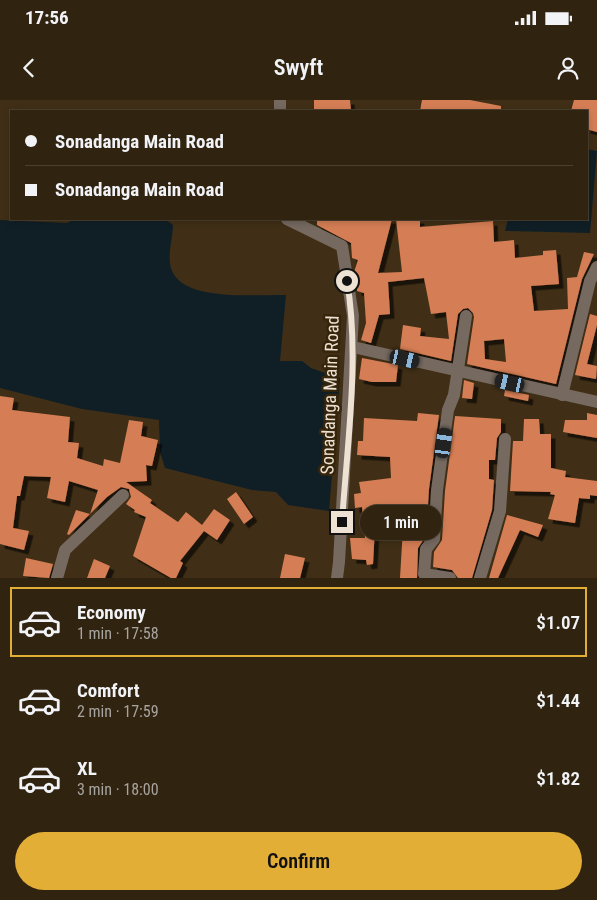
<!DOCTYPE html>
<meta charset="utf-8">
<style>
body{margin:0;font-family:"Roboto Condensed",sans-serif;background:#3c2f1e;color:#f1f3f6;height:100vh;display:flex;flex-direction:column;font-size:19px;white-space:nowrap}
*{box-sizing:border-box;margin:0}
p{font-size:16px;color:#a8a49f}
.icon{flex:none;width:28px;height:28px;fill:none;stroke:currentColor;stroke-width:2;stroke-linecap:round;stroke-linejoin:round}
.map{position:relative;height:478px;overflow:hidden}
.drawer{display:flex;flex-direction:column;background:#302310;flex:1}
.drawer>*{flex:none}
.banner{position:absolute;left:10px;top:10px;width:578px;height:110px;border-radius:0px;box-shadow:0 2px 8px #0003,0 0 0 1px #4b4030;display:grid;align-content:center;height:110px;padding:0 15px;background:#302310}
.end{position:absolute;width:22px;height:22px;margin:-11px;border:6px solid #ece1d2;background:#111;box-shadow:0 0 0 2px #111}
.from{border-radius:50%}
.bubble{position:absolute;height:35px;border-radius:18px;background:#302310;box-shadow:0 2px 8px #0003,0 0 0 1px #4b4030;font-size:16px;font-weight:600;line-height:35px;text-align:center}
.car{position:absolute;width:15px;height:30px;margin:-15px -8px;border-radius:6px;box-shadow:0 0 4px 1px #0007;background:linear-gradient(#222 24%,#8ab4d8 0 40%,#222 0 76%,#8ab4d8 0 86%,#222 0)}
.banner b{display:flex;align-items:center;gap:18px;height:48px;font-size:19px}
.banner b+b{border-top:1px solid #4b4030}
.banner i{width:12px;height:12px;background:#f1f3f6}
ul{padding:9px 0 0;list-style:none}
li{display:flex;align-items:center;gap:15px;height:70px;margin:0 10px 8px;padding:0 5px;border:2px solid transparent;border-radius:0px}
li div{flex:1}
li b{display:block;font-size:19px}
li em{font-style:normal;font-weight:600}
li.on{border-color:#e3ae35}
li>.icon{width:45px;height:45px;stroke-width:1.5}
.action{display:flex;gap:10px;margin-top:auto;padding:10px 15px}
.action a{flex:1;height:58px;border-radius:30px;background:#e3ae35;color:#111;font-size:20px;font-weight:600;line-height:58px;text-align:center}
.status{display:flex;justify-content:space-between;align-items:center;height:35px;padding:0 25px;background:#302310;direction:ltr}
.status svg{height:14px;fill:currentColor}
header{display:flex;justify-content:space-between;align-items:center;height:65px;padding:0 15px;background:#302310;font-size:22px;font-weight:600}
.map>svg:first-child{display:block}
.water{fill:#101f26}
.building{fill:#d57e54;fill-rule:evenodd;filter:url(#shadow)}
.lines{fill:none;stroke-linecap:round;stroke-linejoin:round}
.minor{stroke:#756960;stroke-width:12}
.route{stroke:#ece1d2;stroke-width:6}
.labels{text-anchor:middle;stroke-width:5;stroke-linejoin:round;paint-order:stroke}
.street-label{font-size:18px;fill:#ece1d2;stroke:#36250b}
</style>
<div class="status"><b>17:56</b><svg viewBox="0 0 49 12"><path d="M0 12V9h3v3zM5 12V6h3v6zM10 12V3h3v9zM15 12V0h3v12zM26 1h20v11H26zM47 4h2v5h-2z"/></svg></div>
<header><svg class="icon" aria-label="back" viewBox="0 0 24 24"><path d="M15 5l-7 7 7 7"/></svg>Swyft<svg class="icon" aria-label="person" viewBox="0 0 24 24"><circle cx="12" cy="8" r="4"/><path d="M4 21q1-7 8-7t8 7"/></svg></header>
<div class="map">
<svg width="597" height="478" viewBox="0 0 597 478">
<defs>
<filter id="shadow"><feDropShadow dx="4.5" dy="4.5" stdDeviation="0" flood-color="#0009"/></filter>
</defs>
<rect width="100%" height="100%" fill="#402f16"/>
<g class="water">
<polygon points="586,49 597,51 590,133 505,131 508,119 586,119"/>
<path d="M75,119h90l8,6c0,13 -6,30 -2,43 10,35 86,26 115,27l-6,66h22l9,7 29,10 -11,133 -41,-6 -12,-13 -24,-2 -87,-22 -5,-16 -1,-32 -77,-11 -82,-21v-168l67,3z"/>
</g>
<g class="building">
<polygon points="314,0 350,0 351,11 314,11"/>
<polygon points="422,0 470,0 501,6 501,11 420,11"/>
<polygon points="574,0 597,0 597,32 586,29 586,11 571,11"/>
<path d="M317,119h75l-14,54 24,-1 -6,-53h24v8l73,-6 1,21 20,-2 1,18 28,-3v-4l13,-1 3,34 -28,2 3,25 34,-2 -1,-31 10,-1 7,-25 10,2 -12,25 -26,105 -89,-20 7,-47 -1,-4 -5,-5 -5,1 -5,5 -7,47 -51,-12 3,-24 18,3 -1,8 29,3 -3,-27 -15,2 -7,-36 -36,4 2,32 -11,1 -8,28 -10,-3 5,-17 -2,-30 -7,-2v-16l-3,-3 4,-12 -6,-2 -1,-15 -34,-18zM504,239l2,23 -21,-3 -1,-18z"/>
<polygon points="590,214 597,216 597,225 587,264 597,266 596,279 575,275"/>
<polygon points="362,258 398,265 396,282 372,282 359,279"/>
<polygon points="464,280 474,283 472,299 462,298"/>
<polygon points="505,290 529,295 528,301 504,296"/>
<polygon points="0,296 14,298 12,310 70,317 68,342 79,343 77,358 103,366 104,359 120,363 129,320 143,322 141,336 158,340 152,366 146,365 147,381 126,382 152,400 150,403 178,422 186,412 202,425 214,409 230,420 217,440 204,431 180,461 183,463 176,478 171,478 133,456 146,417 134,412 135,410 126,404 131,397 129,389 121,387 107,397 69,435 67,434 76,410 90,414 98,390 69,381 65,402 47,398 51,377 24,376 20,396 17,396 13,428 29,431 24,450 0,444"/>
<polygon points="418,313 439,315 429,389 426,436 418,448 417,478 400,478 404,411 379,413 380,427 375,427 373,464 367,465 366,460 352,459 350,438 365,438 362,407 355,408 354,394 361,393 359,382 391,378 390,357 357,355 358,341 363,341 364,318 417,321"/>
<polygon points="587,313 597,315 597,338 563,332 565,320 587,320"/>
<polygon points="455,316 501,319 501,332 497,338 495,360 489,360 489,379 494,380 492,410 472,478 458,478 452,470 433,467 434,452 442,440 445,391"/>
<polygon points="524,319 539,319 540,334 551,334 551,368 566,371 565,377 597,381 597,396 590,395 590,399 579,398 575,423 548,419 555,395 550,394 551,392 510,391 513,341 523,341"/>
<polygon points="236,392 253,417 244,424 227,399"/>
<polygon points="507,415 543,425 538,437 520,430 498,478 489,478"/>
<polygon points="285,454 305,458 300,478 280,478"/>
<polygon points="26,458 53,464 49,478 23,476"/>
<polygon points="94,459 110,466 105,478 87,478"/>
</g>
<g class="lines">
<g class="minor">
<polyline points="280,11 280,0"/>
<polyline points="287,119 342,146 353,216 339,462 337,478"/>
<polyline points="353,247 597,302"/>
<polyline points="562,295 590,181 597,167"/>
<polyline points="57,478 65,450 123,395"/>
<polyline points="450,478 424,474 426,449 434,439 437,390 448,310 454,295 466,216"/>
<polyline points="480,478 500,411 505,339"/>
</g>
</g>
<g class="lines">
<path class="route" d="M342,422c5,-77 18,-165 5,-241"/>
</g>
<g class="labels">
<g class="street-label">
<text transform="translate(330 295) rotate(-88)" y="6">Sonadanga Main Road</text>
</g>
</g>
</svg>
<i class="end from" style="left:347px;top:181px"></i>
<i class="end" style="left:342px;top:422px"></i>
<div class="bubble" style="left:360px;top:405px;width:82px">1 min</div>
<i class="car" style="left:405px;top:259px;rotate:103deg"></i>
<i class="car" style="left:510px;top:283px;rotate:283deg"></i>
<i class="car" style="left:444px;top:343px;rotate:8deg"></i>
<div class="banner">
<b><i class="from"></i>Sonadanga Main Road</b>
<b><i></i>Sonadanga Main Road</b>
</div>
</div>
<section class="drawer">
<ul>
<li class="on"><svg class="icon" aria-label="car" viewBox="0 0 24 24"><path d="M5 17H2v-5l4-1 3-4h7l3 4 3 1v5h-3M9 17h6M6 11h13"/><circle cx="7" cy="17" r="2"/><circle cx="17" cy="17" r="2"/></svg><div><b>Economy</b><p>1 min · 17:58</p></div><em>$1.07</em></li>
<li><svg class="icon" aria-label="car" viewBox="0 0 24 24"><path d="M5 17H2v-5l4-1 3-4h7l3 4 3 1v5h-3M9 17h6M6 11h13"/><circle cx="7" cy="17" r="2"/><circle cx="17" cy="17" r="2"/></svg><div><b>Comfort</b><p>2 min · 17:59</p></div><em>$1.44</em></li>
<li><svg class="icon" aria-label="car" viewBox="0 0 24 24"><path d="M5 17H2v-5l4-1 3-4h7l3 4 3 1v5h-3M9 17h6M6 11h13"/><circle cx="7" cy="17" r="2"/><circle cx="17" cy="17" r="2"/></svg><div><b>XL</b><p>3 min · 18:00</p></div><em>$1.82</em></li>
</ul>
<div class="action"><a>Confirm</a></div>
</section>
